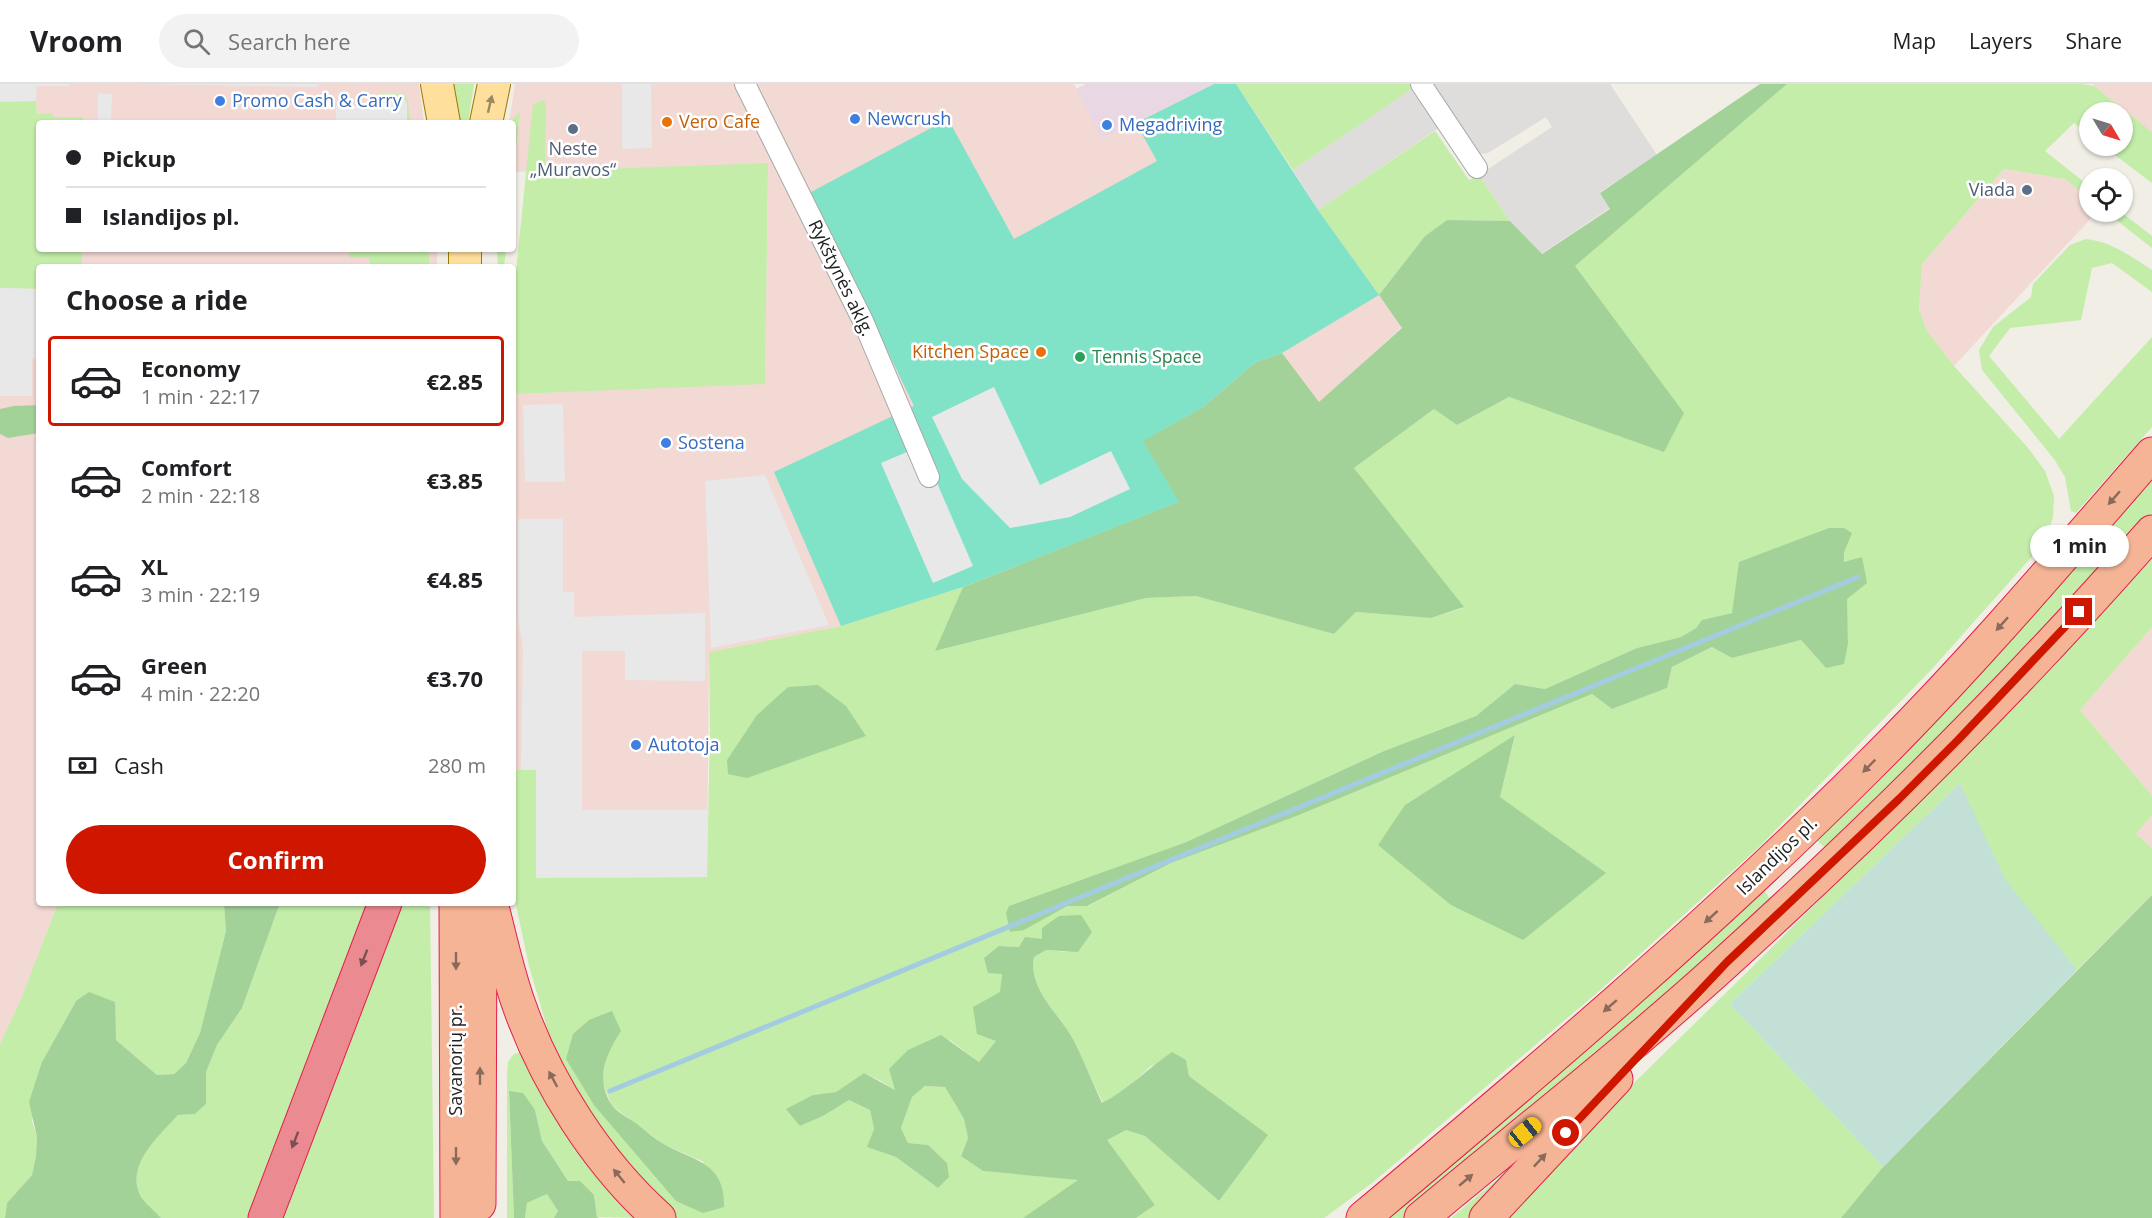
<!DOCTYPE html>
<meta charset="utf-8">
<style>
body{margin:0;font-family:"Open Sans",sans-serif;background:#f2f2f2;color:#202124;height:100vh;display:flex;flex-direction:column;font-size:22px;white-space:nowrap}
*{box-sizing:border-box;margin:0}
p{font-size:20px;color:#757577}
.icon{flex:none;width:33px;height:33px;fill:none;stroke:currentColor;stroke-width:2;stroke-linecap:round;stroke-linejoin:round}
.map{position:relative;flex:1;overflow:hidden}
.drawer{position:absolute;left:36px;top:180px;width:480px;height:642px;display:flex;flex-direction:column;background:#fff;border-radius:6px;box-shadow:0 2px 4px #0004}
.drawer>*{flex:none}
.hud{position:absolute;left:36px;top:36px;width:480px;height:132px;border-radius:6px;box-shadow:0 2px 4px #0004;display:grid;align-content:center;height:132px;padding:0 30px;background:#fff}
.needle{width:39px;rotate:128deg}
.tools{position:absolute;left:2079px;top:18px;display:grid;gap:12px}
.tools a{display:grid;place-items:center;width:54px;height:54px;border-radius:50%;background:#fff;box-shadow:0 2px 4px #0004;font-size:30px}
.end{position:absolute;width:27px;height:27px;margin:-14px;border:8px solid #cf1700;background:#fff;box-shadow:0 0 0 3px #fff}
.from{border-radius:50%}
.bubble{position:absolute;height:42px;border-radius:21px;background:#fff;box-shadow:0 2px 4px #0004;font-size:20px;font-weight:700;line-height:42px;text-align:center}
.car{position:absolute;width:18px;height:36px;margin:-18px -9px;border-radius:8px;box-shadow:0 0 4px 2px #0007;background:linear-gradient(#f5c518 24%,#345 0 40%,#f5c518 0 76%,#345 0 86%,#f5c518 0)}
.hud b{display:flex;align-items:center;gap:21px;height:57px;font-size:22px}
.hud b+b{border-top:2px solid #e0e0e0}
.hud i{width:15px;height:15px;background:#202124}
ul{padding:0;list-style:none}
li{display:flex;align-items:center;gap:18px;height:90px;margin:0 12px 9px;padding:0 18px;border:3px solid transparent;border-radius:6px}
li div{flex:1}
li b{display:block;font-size:22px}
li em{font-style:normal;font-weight:700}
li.selected{border-color:#cf1700}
li>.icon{width:54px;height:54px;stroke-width:1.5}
h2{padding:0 30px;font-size:27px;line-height:72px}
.pay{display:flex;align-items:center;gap:15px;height:66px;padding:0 30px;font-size:22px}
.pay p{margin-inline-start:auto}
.cta{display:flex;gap:12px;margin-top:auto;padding:12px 30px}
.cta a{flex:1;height:69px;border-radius:36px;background:#cf1700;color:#fff;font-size:24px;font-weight:700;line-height:69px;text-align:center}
header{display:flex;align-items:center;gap:36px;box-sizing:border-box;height:84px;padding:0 30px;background:#fff;border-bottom:2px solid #e0e0e0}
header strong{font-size:28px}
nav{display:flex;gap:33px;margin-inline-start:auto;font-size:21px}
.search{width:420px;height:54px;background:#f2f2f2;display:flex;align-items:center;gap:15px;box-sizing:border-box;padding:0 21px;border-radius:33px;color:#757577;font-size:22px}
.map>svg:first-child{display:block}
.residential{fill:#dedddc}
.commercial{fill:#f2d9d4}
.industrial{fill:#ead7e4}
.grass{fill:#c3eda9;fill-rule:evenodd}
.forest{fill:#a3d298}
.wetland{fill:#c2e0d5}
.pitch{fill:#80e3c8}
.parking{fill:#e8e8e8}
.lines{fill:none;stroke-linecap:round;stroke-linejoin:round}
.stream{stroke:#a4cce0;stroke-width:5}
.minor-casing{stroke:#a7a7a7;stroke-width:22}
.primary-casing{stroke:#9b7900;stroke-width:34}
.trunk-casing{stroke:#e31e4b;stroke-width:35}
.motorway-casing{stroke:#e31e4b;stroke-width:35}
.minor{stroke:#fff;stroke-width:20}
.primary{stroke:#ffdf9c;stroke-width:32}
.trunk{stroke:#f5b496;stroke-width:33}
.motorway{stroke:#eb8a91;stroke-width:33}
.oneway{fill:#9b8964}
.oneway2{fill:#8a6a5b}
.oneway3{fill:#7b5053}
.route{stroke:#cf1700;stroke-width:8}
.shop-dot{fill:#3f7fe0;stroke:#fff;stroke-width:2}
.food-dot{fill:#e8710a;stroke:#fff;stroke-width:2}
.service-dot{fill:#5c6f8a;stroke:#fff;stroke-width:2}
.leisure-dot{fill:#2e9e5b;stroke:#fff;stroke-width:2}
.labels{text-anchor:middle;stroke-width:5;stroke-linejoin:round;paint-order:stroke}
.shop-label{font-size:18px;fill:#366cbe;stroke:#fff;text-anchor:start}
.food-label{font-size:18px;fill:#c56008;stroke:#fff;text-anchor:start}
.service-label{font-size:18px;fill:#4e5e75;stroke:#fff}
.street-label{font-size:18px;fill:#202020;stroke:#fff}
.leisure-label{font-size:18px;fill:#27864d;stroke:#fff;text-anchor:start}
</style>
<header>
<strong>Vroom</strong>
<div class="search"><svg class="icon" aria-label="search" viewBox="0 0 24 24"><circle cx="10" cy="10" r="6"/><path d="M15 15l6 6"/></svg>Search here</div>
<nav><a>Map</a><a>Layers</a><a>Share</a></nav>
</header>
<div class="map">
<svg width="2152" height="1134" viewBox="0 0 2152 1134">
<rect width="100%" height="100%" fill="#f1eee5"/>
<g class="residential">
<polygon points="1429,0 1610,0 1657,71 1600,108 1610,124 1541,170 1510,137 1479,91 1552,43 1546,33 1488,69 1479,70"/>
<polygon points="1413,4 1440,43 1318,126 1293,86"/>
</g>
<g class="commercial">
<polygon points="0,0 419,0 424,39 83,39 83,33 52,33 52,29 37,30 36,18 0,18"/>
<polygon points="515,0 1074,0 1102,55 1214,0 1236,0 1318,126 1402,243 1319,319 963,503 841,542 709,568 707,793 536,794 535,686 513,686 513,308 516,310 765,299 768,80 513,88 513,39 509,39"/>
<polygon points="2092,0 2152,0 2152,48 2094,2"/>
<polygon points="2004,85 2065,95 2089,114 2090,128 2097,128 1954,282 1927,247 1919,225 1922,180"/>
<rect x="82" y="165" width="355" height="18"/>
<polygon points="0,204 39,205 39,819 58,819 21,915 0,960"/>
<polygon points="2152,543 2152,712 2080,626"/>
<polygon points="2152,731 2152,764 2136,750"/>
</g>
<polygon class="industrial" points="1086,0 1214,0 1102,55 1076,5"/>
<g class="grass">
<polygon points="450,0 474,0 468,39 455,39"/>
<polygon points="1236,0 1410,0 1413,4 1293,86"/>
<path d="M1787,0h295l12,2 58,46v51l-49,-37h19v-34h-32l-1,23 -15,-12 -29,28 44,35v12l-24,-19 -61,-10 -82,95 -3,45 8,22 27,35 75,83 16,22 9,25 -1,21 -9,26 -113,127 -172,177 -161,145 -226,191 -48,35h-188l19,-13 -49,-65 20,-10 19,6 74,65 48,-66 -78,-59 -3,-16 -35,6 -25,23 -23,14c-11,-21 -19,-43 -30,-64 -13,-26 -45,-48 -39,-82l12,-7 22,2 -25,-13 -24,8 -20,-1 3,27 -5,68 -18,21 -29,-22 -54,51 -15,-10 -17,-8 -28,19 -23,3 -13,31 23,-10 26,-16 21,10 4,19 -6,18 28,10 42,31 -10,-43 -20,-2 -7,-15 11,-31 13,-11 20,1 19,32 4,19 -7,17 22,16 96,9 -56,38h-356l-9,-8 -120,-172 10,-7 -19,-65 -15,-70 1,-42h-2v-84h23v108l171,-1 3,-148 -1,-77 132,-26 122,-39 -27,64 210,-53 50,-2 138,38 22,-22 75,6 32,-10 -109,-140 80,-59 23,16 52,-28 156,54 -91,-185zM1844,468l4,91 -22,25 -25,-28 -69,18 -20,-11 -40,20 -5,21 -55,21 -20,-15 -293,121 -128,48 -83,43h-21l117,-63 200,-92 92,-35 39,-32 30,5 92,-41 44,-11 15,-9 6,-8 30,-7zM1515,652l-15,61 -95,8zM621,947l-14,23 -5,27 10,25 53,39 39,17 -28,39 -110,-142z"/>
<polygon points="379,10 403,10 407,15 411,39 407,39 407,20 403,12 380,14"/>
<polygon points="543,16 546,20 545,87 768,79 765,300 516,310 516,188 533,20"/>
<polygon points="36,17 37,30 52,29 53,33 83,33 83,39 39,39 39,165 82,165 82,183 39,183 39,205 0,204 0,18"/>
<polygon points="520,28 513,88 513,90 513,39 509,39"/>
<polygon points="1435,47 1469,96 1479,91 1510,137 1447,136 1425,152 1379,211 1318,126"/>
<polygon points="2106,128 2121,128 2152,152 2152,164"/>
<path d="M2086,155c26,3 44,17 66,31v22l-40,-29 -20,5 -11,52 -71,8 -21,28 70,83 93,-102v90l-76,86 -5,-2 -6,-34 -11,-18 -72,-89 -3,-20 14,-23 38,-30 2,-13 37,-39z"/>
<polygon points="406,165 429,165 429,183 370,183 369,174 349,174 349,166"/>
<polygon points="497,165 506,165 504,183 498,183"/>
<polygon points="2152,390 2152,429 2105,482 1829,767 1813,753"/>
<polygon points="2152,475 2152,543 2080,626 2152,712 2152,731 2136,750 2152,764 2152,811 2077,886 2004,795 1960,699 1730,920 1883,1083 1841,1134 1496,1134 1734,901 2053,583"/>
<polygon points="1761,804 1764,806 1772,818 1406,1134 1380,1134"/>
<polygon points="58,819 224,819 226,847 200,949 186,979 174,990 157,991 116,956 76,917 42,978 32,1037 37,1053 36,1072 32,1091 7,1119 5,1134 0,1134 0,960 21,915"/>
<path d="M280,819h91l-118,315h-92c-6,-7 -15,-14 -20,-21 -17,-31 18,-61 37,-82l17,-1 11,-10v-32l11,-27 25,-37z"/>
<polygon points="398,819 430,819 434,1134 278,1134"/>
<polygon points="521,968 637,1134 597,1133 594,1111 568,1097 542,1057 535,1026 509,1008 514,1134 507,1134 507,993 508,978 514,970"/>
<polygon points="1525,1072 1476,1134 1451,1134"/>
<polygon points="547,1110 558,1127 554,1134 525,1134 527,1119"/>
</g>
<g class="forest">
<polygon points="1760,0 1787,0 1575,182 1684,329 1664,368 1509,313 1457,341 1434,325 1354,384 1464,523 1431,534 1356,528 1334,550 1196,512 1146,514 935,567 963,503 1178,418 1142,357 1203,323 1256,278 1282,269 1319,318 1402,244 1379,211 1425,152 1447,136 1510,137 1542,170 1610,125 1600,109"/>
<polygon points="39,321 39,349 8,354 0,350 0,325 14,322"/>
<polygon points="1829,444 1844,444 1852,449 1844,468 1844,478 1862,473 1867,499 1847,515 1848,559 1844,580 1826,584 1801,556 1732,574 1712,563 1672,583 1667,604 1612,625 1592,610 1299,731 1171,779 1087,822 1067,822 1024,846 1010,848 1006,829 1009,822 1184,759 1384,667 1476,632 1515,600 1545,605 1637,564 1681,553 1696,544 1702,536 1732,529 1739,478"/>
<polygon points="818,601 846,622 866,652 747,694 728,690 727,676 757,631 788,603"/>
<polygon points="1515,651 1500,713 1606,789 1523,856 1451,821 1378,761 1405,721"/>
<polygon points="2152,811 2152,1134 1841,1134 1883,1083"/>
<path d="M224,819h56l-38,105 -25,37 -11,27v32l-11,10 -17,1c-19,21 -54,51 -37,82 5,7 14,14 20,21h-156l2,-15 25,-28 4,-19 1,-19 -8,-35 13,-40 34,-61 13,-9 26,10 1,38 41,35 17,-1 12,-11 14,-30 26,-102z"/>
<path d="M1081,831l11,17 -14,20 -32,-2 -12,7c-6,33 25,56 39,82 11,21 19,43 29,64 26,-13 46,-35 70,-51l14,8 3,16 79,59 -49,66 -74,-65 -19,-6 -19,10 48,65 -19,13h-113l55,-38 -95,-9 -22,-15 7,-18 -4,-19 -19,-32 -20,-1 -13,11 -11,31 7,15 20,2 19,18 2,14 -11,11 -42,-31 -29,-10 7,-18 -4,-19 -21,-10 -26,16 -23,10 -14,-17 27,-14 23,-3 28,-19 31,17 -6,-21 19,-19 33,-15 38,27 17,-21 -19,-7 -4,-27 27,-15 2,-18 -14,-1 -4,-15 15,-12 20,1 6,-10 17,2v-11l17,-12z"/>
<path d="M612,927l9,20c-15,24 -26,46 -10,73 5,8 18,14 26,20 9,7 19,16 30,22 31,16 58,18 57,61l-21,6 -27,-12 -82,-96 -28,-46 7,-25 16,-14z"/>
<polygon points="509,1007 523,1009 535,1026 542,1057 568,1097 580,1097 594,1111 597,1133 599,1134 554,1134 558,1127 547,1110 527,1119 525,1134 514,1134"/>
</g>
<polygon class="wetland" points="1960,699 2005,795 2077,886 1883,1083 1730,920"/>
<polygon class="pitch" points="1214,0 1236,0 1318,126 1379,211 1282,269 1256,278 1203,323 1143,357 1179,418 963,503 841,542 774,388 914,322 811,108 948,35 1014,155 1157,77 1136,39"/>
<g class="parking">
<polygon points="0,0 69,0 69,2 37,2 36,17 0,18"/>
<polygon points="135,0 318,0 318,3"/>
<polygon points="622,0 651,0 652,64 622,65"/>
<polygon points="98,9 112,10 111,39 98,39"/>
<polygon points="403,12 407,20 407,39 336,39 336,21 360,22 380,14"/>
<polygon points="0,204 36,205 36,274 32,275 32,312 0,312"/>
<polygon points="994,303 1040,401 1111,367 1130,405 1070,433 1010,444 962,395 932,333"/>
<polygon points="563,320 565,398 525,398 523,321"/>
<polygon points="921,362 973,482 933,499 881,379"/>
<polygon points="765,391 829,541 711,564 705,397"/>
<polygon points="518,435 563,435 563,508 574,508 574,533 705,529 705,597 625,596 625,567 582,567 582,726 707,726 707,793 536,794 536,686 521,686 523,565 518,534"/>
</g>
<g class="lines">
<polyline class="stream" points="610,1007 1858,493"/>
<defs>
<g id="minor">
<polyline points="745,0 863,237 929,393"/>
<polyline points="1421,0 1477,84"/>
</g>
<g id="primary">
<polyline points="437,0 444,39"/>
<polyline points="486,39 494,0"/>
<polyline points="465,165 465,183"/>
</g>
<g id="trunk">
<polyline points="456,819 457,1134"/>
<path d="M491,819c9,34 16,69 28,102 27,77 79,159 140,213"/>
<polyline points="479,1120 480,824"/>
<path d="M1363,1134c172,-144 344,-290 503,-449 101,-100 193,-208 286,-315"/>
<path d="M1421,1134c102,-85 207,-167 305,-256 149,-135 293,-278 426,-430"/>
<polyline points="1486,1134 1616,995"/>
</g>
<polyline id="motorway" points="265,1134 385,819"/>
</defs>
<use href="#minor" class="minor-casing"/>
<use href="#primary" class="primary-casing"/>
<use href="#trunk" class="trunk-casing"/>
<use href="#motorway" class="motorway-casing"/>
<use href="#minor" class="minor"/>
<use href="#primary" class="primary"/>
<use href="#trunk" class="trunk"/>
<use href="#motorway" class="motorway"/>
</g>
<defs><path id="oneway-solid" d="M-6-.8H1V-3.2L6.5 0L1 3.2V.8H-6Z" transform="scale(1.5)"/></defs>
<use class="oneway" href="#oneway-solid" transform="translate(490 20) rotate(-77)"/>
<g class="oneway2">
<use href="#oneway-solid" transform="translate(2114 414) rotate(131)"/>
<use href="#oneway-solid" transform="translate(2002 540) rotate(132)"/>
<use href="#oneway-solid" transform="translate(1869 682) rotate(135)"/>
<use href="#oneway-solid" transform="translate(1711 833) rotate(138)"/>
<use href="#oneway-solid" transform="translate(456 877) rotate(90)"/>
<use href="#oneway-solid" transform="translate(1610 922) rotate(139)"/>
<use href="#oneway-solid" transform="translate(480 992) rotate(-90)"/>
<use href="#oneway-solid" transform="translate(553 995) rotate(-118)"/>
<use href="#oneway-solid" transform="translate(456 1072) rotate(90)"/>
<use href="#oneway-solid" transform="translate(1540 1076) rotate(-47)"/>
<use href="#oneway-solid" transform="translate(619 1092) rotate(-129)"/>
<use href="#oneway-solid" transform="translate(1466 1096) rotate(-40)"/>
</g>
<g class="oneway3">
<use href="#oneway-solid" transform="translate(364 874) rotate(111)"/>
<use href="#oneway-solid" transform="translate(295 1056) rotate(111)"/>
</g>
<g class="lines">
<polyline class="route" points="1566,1049 1727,878 1899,715 1958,656 2079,528"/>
</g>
<g class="shop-dot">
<circle cx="220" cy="17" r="6"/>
<circle cx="855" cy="35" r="6"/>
<circle cx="1107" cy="41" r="6"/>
<circle cx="666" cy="359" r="6"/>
<circle cx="636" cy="661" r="6"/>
</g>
<g class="food-dot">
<circle cx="667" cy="38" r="6"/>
<circle cx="1041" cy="268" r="6"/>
</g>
<g class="service-dot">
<circle cx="573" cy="45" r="6"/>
<circle cx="2027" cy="106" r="6"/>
</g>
<circle class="leisure-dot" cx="1080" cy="273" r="6"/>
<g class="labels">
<g class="shop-label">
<text x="232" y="23">Promo Cash &amp; Carry</text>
<text x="867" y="41">Newcrush</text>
<text x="1119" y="47">Megadriving</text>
<text x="678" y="365">Sostena</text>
<text x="648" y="667">Autotoja</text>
</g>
<g class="food-label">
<text x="679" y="44">Vero Cafe</text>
<text x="1029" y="274" text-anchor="end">Kitchen Space</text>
</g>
<g class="service-label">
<text x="573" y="71">Neste<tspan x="573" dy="21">„Muravos“</tspan></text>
<text x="2015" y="112" text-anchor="end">Viada</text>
</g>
<g class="street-label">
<text transform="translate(841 194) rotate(64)" y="6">Rykštynės aklg.</text>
<text transform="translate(1777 772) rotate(-44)" y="6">Islandijos pl.</text>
<text transform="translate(456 976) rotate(-90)" y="6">Savanorių pr.</text>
</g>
<g class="leisure-label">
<text x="1092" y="279">Tennis Space</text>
</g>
</g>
</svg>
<div class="tools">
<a><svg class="needle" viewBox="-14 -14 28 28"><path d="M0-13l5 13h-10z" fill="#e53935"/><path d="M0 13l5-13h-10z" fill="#757577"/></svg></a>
<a><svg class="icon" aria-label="locate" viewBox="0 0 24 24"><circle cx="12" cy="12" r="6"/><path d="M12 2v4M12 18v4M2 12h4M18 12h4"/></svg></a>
</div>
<i class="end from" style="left:1566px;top:1049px"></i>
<i class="end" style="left:2079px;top:528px"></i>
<div class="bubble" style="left:2030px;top:441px;width:99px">1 min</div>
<i class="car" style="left:1525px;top:1048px;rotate:51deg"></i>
<div class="hud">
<b><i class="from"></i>Pickup</b>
<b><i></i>Islandijos pl.</b>
</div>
<section class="drawer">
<h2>Choose a ride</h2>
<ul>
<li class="selected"><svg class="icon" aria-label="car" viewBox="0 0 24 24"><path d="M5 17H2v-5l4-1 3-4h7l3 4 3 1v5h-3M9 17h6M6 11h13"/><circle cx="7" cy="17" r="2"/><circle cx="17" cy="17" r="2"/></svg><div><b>Economy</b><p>1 min · 22:17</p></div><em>€2.85</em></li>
<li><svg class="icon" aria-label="car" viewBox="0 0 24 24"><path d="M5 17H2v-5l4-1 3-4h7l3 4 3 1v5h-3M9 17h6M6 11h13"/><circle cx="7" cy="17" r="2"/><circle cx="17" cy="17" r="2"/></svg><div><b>Comfort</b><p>2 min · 22:18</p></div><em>€3.85</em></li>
<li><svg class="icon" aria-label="car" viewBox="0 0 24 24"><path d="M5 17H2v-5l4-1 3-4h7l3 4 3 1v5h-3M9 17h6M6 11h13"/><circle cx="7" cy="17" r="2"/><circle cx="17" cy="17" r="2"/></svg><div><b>XL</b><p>3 min · 22:19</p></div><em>€4.85</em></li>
<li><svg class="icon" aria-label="car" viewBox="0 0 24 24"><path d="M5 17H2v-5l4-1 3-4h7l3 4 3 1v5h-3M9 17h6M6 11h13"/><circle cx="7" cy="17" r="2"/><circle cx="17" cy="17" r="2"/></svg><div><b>Green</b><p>4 min · 22:20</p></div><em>€3.70</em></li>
</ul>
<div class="pay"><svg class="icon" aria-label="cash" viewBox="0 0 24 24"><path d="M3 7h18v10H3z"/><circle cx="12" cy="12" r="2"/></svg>Cash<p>280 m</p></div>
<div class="cta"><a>Confirm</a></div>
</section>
</div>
